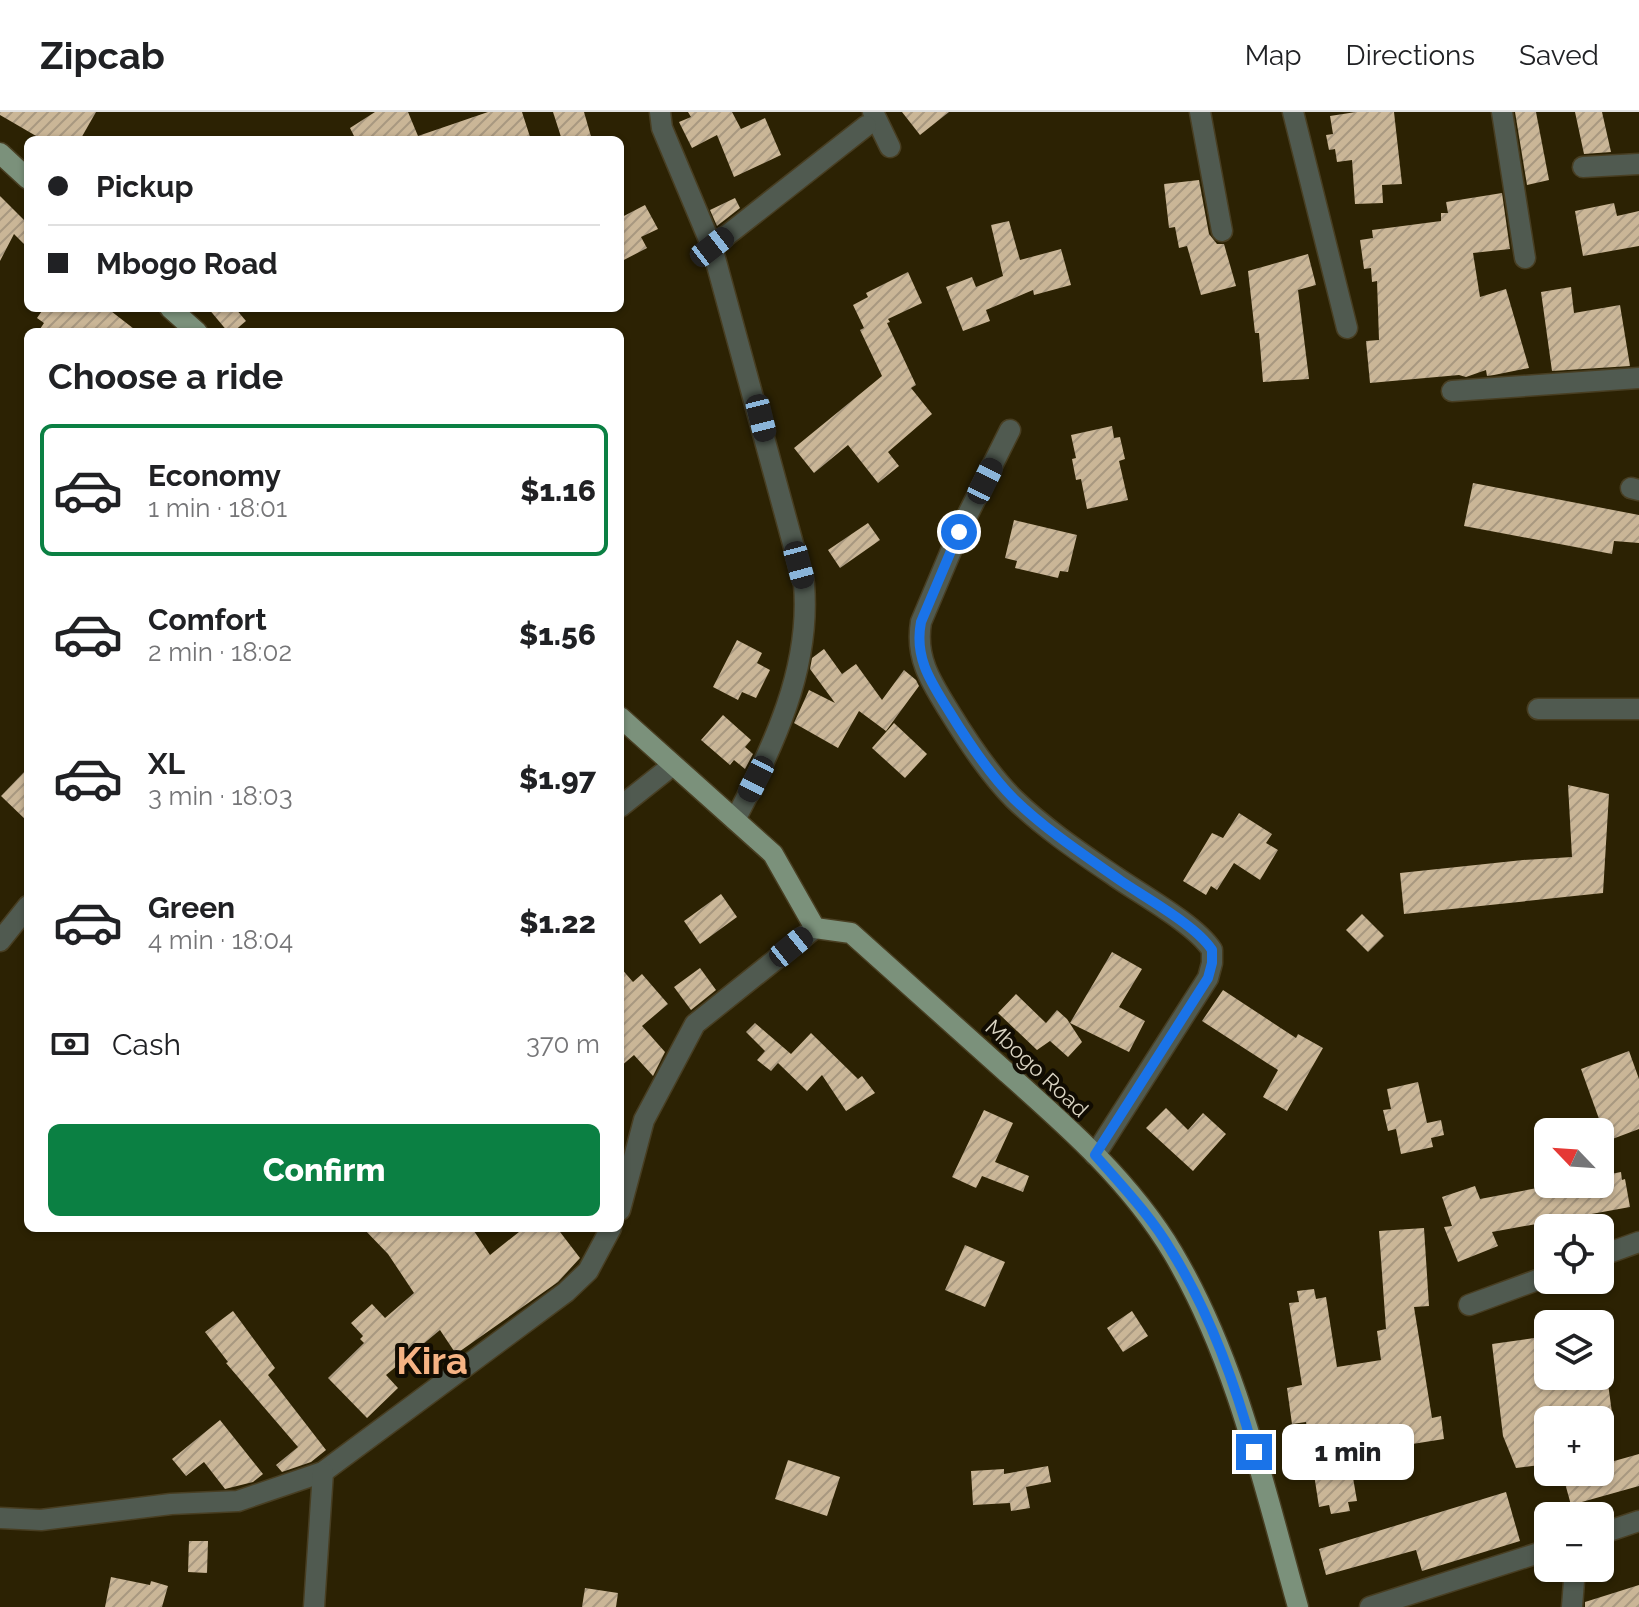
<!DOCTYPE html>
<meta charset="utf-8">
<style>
body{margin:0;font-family:Raleway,sans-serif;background:#f2f2f2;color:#202124;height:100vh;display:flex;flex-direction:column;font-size:30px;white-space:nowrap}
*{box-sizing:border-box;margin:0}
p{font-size:26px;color:#757577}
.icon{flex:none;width:44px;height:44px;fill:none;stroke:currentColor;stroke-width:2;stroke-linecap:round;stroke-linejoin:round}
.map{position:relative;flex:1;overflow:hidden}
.panel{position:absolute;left:24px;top:216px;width:600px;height:904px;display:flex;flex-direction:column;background:#fff;border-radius:12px;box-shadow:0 2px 6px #0004}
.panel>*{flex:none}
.banner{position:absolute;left:24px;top:24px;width:600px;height:176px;border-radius:12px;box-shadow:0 2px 6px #0004;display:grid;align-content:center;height:176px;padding:0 24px;background:#fff}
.needle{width:52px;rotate:295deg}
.controls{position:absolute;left:1534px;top:1006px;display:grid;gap:16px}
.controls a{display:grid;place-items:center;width:80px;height:80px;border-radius:12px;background:#fff;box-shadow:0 2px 6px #0004;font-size:40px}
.end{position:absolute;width:36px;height:36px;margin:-18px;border:10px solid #1a73e8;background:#fff;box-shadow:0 0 0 4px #fff}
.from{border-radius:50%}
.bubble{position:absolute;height:56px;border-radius:12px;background:#fff;box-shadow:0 2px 6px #0004;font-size:26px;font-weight:800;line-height:56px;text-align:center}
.car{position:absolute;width:24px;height:48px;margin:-24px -12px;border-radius:10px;box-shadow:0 0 6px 2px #0007;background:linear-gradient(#222 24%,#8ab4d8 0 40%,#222 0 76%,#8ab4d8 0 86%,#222 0)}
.banner b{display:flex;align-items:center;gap:28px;height:76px;font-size:30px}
.banner b+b{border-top:2px solid #e0e0e0}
.banner i{width:20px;height:20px;background:#202124}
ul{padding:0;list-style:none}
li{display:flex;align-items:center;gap:24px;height:132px;margin:0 16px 12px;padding:0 8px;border:4px solid transparent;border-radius:12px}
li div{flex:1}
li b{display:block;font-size:30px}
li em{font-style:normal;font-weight:800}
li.on{border-color:#0b8043}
li>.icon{width:72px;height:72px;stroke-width:1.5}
h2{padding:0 24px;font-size:36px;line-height:96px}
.pay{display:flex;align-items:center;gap:20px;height:88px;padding:0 24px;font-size:30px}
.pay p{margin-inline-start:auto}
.action{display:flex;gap:16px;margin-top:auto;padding:16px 24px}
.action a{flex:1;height:92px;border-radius:12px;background:#0b8043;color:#fff;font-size:32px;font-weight:800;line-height:92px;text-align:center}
header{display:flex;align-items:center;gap:48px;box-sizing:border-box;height:112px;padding:0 40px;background:#fff;border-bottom:2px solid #e0e0e0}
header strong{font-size:38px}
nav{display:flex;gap:44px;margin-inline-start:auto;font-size:28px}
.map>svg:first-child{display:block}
.building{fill:url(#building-hatch)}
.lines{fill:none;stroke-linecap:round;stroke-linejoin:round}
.minor-casing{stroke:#483e22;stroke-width:23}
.major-casing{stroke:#483e22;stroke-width:23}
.minor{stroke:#505a50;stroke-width:20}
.major{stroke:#7b917b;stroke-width:20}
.route{stroke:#1a73e8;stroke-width:10}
.labels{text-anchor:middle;stroke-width:8;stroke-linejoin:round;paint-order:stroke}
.street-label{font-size:22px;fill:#dad4c3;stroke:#110c02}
.town-label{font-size:38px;font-weight:bold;fill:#f6b384;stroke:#110c02}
</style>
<header>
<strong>Zipcab</strong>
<nav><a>Map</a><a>Directions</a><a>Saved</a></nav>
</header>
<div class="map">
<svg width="1639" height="1495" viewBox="0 0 1639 1495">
<defs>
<pattern id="building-hatch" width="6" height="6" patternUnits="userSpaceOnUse" patternTransform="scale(2)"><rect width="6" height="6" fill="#cab697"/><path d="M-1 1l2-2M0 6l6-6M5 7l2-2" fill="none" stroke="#a89880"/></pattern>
</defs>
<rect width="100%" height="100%" fill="#2c2203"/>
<g class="building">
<polygon points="0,0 96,0 80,28 43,28 0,3"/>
<polygon points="375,0 408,0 418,24 488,0 522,0 531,28 356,28 350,16"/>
<polygon points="553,0 584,0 592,28 562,28"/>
<polygon points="688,0 732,0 741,17 765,6 781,43 734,65 717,23 692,36 679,10 691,5"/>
<polygon points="902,0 949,0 920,23"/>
<polygon points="1356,0 1394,0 1402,72 1382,73 1383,91 1355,92 1352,48 1337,50 1335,37 1329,38 1326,23 1333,22 1330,4"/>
<polygon points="1515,0 1536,0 1549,68 1527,73"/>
<polygon points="1575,0 1602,0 1611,40 1584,42"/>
<polygon points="1199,68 1209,122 1217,132 1224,132 1236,174 1201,183 1187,134 1179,136 1175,115 1169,116 1164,72"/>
<polygon points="1502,81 1510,137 1473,141 1480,185 1506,177 1529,256 1494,263 1487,264 1486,258 1466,265 1459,263 1370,271 1366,229 1379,228 1377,169 1372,170 1371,156 1364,157 1360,128 1373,126 1372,118 1441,109 1441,101 1448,101 1446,90"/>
<polygon points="0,84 28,112 28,136 14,122 0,149"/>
<polygon points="735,86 740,96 717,114 710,98"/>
<polygon points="1614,91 1617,104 1639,99 1639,134 1583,144 1575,99"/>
<polygon points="645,93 658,117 641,125 647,136 620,150 620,106"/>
<polygon points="1009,109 1020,148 1061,137 1071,173 1034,183 1033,178 986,198 990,209 963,219 946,175 972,165 976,175 1003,164 991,113"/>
<polygon points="1308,142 1316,173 1298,178 1309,267 1263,270 1259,221 1255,221 1248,159"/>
<polygon points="908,160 922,191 888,207 890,210 887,211 916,273 911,276 932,302 888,340 899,354 878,371 848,333 814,361 794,336 882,264 860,218 864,216 853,193 868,185 866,181"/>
<polygon points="1571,175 1574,201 1620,193 1630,254 1552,259 1541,180"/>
<polygon points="44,196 107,196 138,220 38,220 44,211 37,206"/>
<polygon points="208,196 235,196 246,209 233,220 228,220"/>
<polygon points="1112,314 1114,326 1120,325 1125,347 1119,349 1128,388 1087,397 1081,367 1076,368 1072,347 1076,346 1071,323"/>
<polygon points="1473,371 1639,403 1639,431 1614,429 1612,442 1464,414"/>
<polygon points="1014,408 1077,423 1068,460 1060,459 1058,466 1015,456 1017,449 1005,446"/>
<polygon points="868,411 880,428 840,456 828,438"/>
<polygon points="737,528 762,541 757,551 770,558 756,586 742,580 738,588 713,575"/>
<polygon points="824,537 842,562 856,552 882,588 904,558 916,568 919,574 886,619 859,599 838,636 794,611 809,578 835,591 810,557 812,546"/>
<polygon points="723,603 751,628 745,635 753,642 745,657 734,648 730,653 701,628"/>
<polygon points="894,611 927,642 905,666 872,636"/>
<polygon points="28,656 28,710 1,684"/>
<polygon points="1568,673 1609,682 1603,781 1404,802 1400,761 1523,748 1572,745"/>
<polygon points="1239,701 1272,722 1266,731 1278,738 1260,768 1234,751 1217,778 1211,774 1206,783 1183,769 1212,721 1223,726"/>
<polygon points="721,782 737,805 700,832 684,809"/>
<polygon points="1362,802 1384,824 1368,840 1346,818"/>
<polygon points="1112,840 1142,857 1119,895 1145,909 1129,940 1070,911"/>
<polygon points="620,855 633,870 642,862 668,892 642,914 665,940 653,964 634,943 620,955"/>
<polygon points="700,856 716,878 691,898 674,875"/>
<polygon points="1223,878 1296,926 1298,922 1323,936 1287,999 1263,985 1278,958 1202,909"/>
<polygon points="1016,882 1046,911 1057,898 1067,907 1082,930 1068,945 1050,929 1037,938 998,901"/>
<polygon points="755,911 791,942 811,921 858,967 862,964 875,981 846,999 822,963 807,979 778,951 771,959 757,948 765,939 746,920"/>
<polygon points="1629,939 1639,967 1639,1017 1607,1029 1581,957"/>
<polygon points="1418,970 1427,1011 1441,1008 1444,1023 1431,1026 1433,1035 1401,1042 1396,1017 1388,1019 1383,998 1391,997 1387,977"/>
<polygon points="1166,996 1188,1018 1203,1001 1226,1022 1193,1059 1146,1016"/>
<polygon points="984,998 1013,1011 995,1050 1029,1064 1023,1080 982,1064 976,1076 952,1065"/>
<polygon points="1621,1060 1622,1068 1625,1067 1630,1095 1492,1120 1498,1134 1458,1150 1444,1115 1452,1114 1442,1085 1475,1074 1480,1087 1558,1072 1600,1072 1600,1064"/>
<polygon points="363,1116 472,1116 490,1143 524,1116 557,1116 580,1146 558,1170 456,1242 440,1218 386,1263 398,1276 367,1306 328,1266 364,1231 360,1227 363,1224 351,1211 372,1192 385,1206 414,1181 388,1142"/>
<polygon points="1424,1116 1429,1194 1414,1195 1432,1306 1441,1304 1444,1327 1349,1342 1357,1389 1348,1390 1350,1399 1331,1402 1329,1393 1319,1395 1306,1310 1292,1312 1287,1276 1302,1273 1289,1191 1299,1190 1297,1179 1314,1177 1316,1187 1326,1185 1337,1255 1381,1248 1377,1219 1386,1217 1379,1119"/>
<polygon points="965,1133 1005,1150 985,1195 945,1178"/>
<polygon points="233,1199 275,1256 268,1263 326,1338 311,1350 282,1360 276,1353 298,1335 226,1251 228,1250 205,1220"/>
<polygon points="1132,1199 1148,1224 1123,1240 1107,1216"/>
<polygon points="1548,1224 1548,1264 1607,1264 1612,1301 1570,1305 1570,1308 1548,1308 1548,1352 1516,1356 1503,1324 1492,1232"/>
<polygon points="220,1308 263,1362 253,1370 225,1377 204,1350 186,1364 172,1347"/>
<polygon points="1639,1342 1639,1374 1571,1393 1563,1364 1577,1360 1600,1360 1600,1353"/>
<polygon points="788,1348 840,1365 827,1404 775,1387"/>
<polygon points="1048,1354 1051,1370 1026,1375 1030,1396 1011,1399 1010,1391 973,1393 971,1359 1004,1357 1004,1362"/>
<polygon points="1506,1380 1520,1429 1422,1459 1416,1438 1326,1463 1319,1437"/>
<polygon points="189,1429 208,1429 207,1461 188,1460"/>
<polygon points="111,1465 150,1473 151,1469 168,1474 162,1495 105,1495"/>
<polygon points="1639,1473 1639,1495 1585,1495 1585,1490"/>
<polygon points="585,1476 618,1481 616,1495 582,1495"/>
</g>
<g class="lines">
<defs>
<g id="minor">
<path d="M660,0l2,16 50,119 92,337c7,86 -31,162 -69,236"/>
<polyline points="873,0 890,35"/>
<polyline points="1200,0 1222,119"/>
<polyline points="1293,0 1347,216"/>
<polyline points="1502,0 1525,146"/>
<polyline points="1583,55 1639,52"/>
<polyline points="712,135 866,14"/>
<polyline points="1452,279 1639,266"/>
<path d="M1010,318l-51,102 -38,90c-6,36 10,60 28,89 19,31 40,63 65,88 31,30 67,54 102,78 26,18 80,48 96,73v13l-4,15 -113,177"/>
<polyline points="1631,376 1639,378"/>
<polyline points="1538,597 1639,597"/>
<polyline points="620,695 673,653"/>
<polyline points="0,829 28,794"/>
<polyline points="620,1098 644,1008 695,912 815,816"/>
<polyline points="1600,1144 1639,1130"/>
<polyline points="1469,1193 1548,1164"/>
<polyline points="0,1406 41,1408 171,1392 238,1389 323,1360 566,1180 588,1159 611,1116"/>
<polyline points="1600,1422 1639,1409"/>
<polyline points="314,1495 323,1360"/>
<polyline points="1370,1495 1548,1438"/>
<polyline points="1572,1495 1575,1456"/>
</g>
<g id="major">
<polyline points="0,41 28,67"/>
<polyline points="170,196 197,220"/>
<path d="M620,605l153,137 42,74 36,5c51,46 103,92 154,138 61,54 126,111 168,182 64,108 91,234 125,354"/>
</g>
</defs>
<use href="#minor" class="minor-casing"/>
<use href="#major" class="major-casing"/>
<use href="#minor" class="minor"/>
<use href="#major" class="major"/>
</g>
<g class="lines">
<path class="route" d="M959,420l-38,90c-7,36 10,60 28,89 19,31 40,63 65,88 32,31 70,56 107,82 25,17 76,45 91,69v13l-4,15 -113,177c27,31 56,61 77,97 38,61 63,131 82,200"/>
</g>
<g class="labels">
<g class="street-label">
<text transform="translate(1037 956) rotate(43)" y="8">Mbogo Road</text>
</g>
<g class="town-label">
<text x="432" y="1262">Kira</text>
</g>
</g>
</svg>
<div class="controls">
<a><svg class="needle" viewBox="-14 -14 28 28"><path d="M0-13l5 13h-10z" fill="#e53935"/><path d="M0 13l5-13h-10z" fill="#757577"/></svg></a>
<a><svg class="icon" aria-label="locate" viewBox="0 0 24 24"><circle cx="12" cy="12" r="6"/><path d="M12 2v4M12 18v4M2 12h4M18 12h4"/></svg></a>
<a><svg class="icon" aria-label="layers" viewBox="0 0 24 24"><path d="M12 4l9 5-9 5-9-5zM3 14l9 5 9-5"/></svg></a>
<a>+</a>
<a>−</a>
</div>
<i class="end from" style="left:959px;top:420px"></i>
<i class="end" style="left:1254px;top:1340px"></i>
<div class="bubble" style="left:1282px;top:1312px;width:132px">1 min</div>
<i class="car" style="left:712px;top:135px;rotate:52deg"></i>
<i class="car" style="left:761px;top:306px;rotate:166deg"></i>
<i class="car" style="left:985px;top:369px;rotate:26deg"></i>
<i class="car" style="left:799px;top:453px;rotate:165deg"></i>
<i class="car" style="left:756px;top:667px;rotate:207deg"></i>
<i class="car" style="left:791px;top:835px;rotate:51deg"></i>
<div class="banner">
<b><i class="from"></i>Pickup</b>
<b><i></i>Mbogo Road</b>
</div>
<section class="panel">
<h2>Choose a ride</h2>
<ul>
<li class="on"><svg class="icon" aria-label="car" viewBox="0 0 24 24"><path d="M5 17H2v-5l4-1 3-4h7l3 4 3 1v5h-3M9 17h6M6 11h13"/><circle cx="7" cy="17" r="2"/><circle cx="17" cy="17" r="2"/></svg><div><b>Economy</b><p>1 min · 18:01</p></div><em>$1.16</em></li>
<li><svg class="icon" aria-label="car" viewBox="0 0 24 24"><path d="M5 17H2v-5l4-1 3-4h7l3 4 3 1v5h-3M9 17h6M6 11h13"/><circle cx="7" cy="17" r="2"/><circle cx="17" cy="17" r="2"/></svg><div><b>Comfort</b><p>2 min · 18:02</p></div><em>$1.56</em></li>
<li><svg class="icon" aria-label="car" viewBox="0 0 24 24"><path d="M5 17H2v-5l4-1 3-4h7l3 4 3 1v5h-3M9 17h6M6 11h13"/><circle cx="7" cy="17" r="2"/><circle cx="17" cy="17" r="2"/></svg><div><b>XL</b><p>3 min · 18:03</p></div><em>$1.97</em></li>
<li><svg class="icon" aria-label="car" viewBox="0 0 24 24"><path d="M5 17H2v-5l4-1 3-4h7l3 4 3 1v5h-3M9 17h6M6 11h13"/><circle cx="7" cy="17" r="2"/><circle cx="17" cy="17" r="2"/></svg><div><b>Green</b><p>4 min · 18:04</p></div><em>$1.22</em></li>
</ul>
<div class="pay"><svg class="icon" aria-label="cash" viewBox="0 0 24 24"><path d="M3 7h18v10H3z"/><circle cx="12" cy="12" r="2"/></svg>Cash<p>370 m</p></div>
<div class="action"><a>Confirm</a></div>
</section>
</div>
